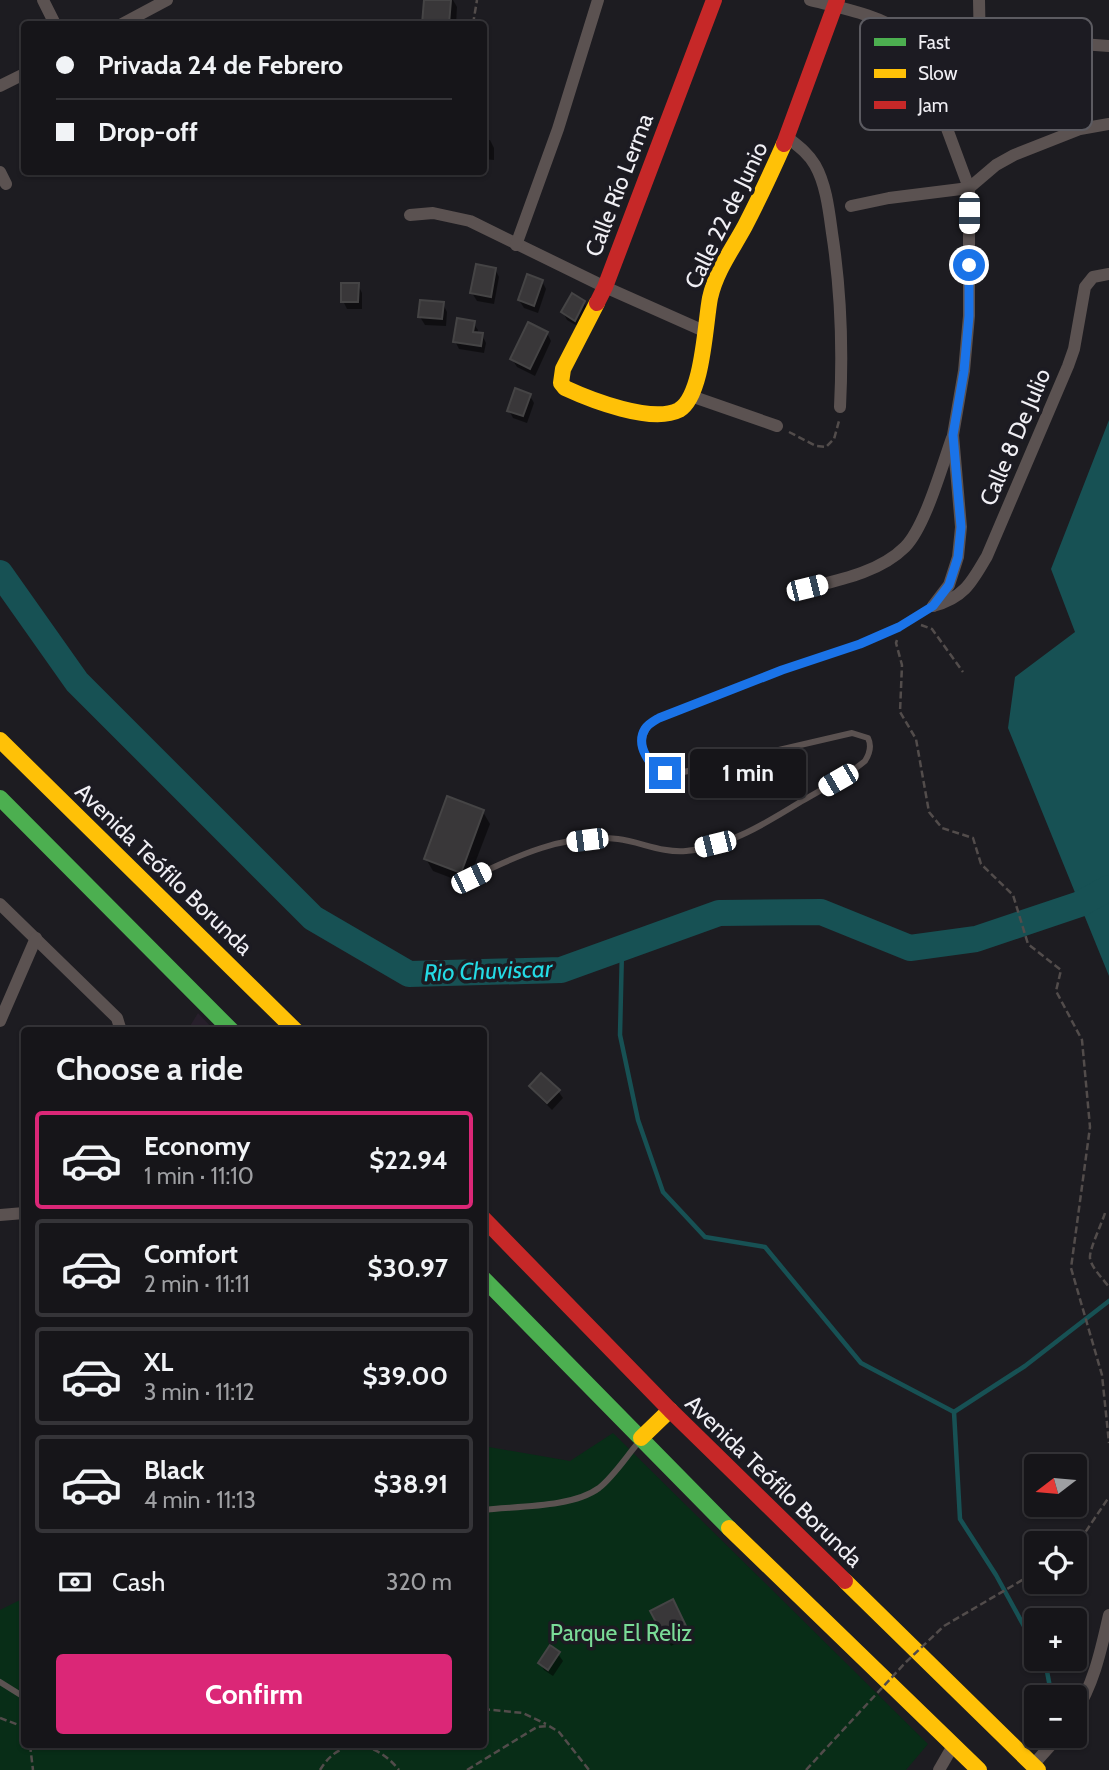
<!DOCTYPE html>
<meta charset="utf-8">
<style>
body{margin:0;font-family:Cabin,sans-serif;background:#1f1e22;color:#f1f3f6;height:100vh;display:flex;flex-direction:column;font-size:26px;white-space:nowrap}
*{box-sizing:border-box;margin:0}
p{font-size:23px;color:#9e9fa2}
.icon{flex:none;width:38px;height:38px;fill:none;stroke:currentColor;stroke-width:2;stroke-linecap:round;stroke-linejoin:round}
.map{position:relative;flex:1;overflow:hidden}
.side{position:absolute;left:21px;top:1027px;width:466px;height:721px;display:flex;flex-direction:column;background:#161519;border-radius:7px;box-shadow:0 2px 5px #0004,0 0 0 2px #353438}
.side>*{flex:none}
.banner{position:absolute;left:21px;top:21px;width:466px;height:154px;border-radius:7px;box-shadow:0 2px 5px #0004,0 0 0 2px #353438;display:grid;align-content:center;height:154px;padding:0 35px;background:#161519}
.needle{width:46px;rotate:254deg}
.buttons{position:absolute;left:1024px;top:1454px;display:grid;gap:14px}
.buttons a{display:grid;place-items:center;width:63px;height:63px;border-radius:7px;background:#161519;box-shadow:0 2px 5px #0004,0 0 0 2px #353438;font-size:35px}
.end{position:absolute;width:32px;height:32px;margin:-16px;border:9px solid #1a73e8;background:#fff;box-shadow:0 0 0 4px #fff}
.from{border-radius:50%}
.bubble{position:absolute;height:49px;border-radius:7px;background:#161519;box-shadow:0 2px 5px #0004,0 0 0 2px #353438;font-size:23px;font-weight:700;line-height:49px;text-align:center}
.car{position:absolute;width:21px;height:42px;margin:-21px -10px;border-radius:9px;box-shadow:0 0 5px 2px #0007;background:linear-gradient(#fff 24%,#345 0 40%,#fff 0 76%,#345 0 86%,#fff 0)}
.banner b{display:flex;align-items:center;gap:24px;height:66px;font-size:26px}
.banner b+b{border-top:2px solid #353438}
.banner i{width:18px;height:18px;background:#f1f3f6}
ul{padding:0;list-style:none}
li{display:flex;align-items:center;gap:21px;height:98px;margin:0 14px 10px;padding:0 21px;border:4px solid #353438;border-radius:7px}
li div{flex:1}
li b{display:block;font-size:26px}
li em{font-style:normal;font-weight:700}
li.current{border-color:#db2777}
li>.icon{width:63px;height:63px;stroke-width:1.5}
h2{padding:0 35px;font-size:32px;line-height:84px}
.pay{display:flex;align-items:center;gap:18px;height:77px;padding:0 35px;font-size:26px}
.pay p{margin-inline-start:auto}
.cta{display:flex;gap:14px;margin-top:auto;padding:14px 35px}
.cta a{flex:1;height:80px;border-radius:7px;background:#db2777;color:#fff;font-size:28px;font-weight:700;line-height:80px;text-align:center}
.map>svg:first-child{display:block}
.commercial{fill:#271f2b}
.green{fill:#082d17}
.water{fill:#175154}
.shadow{fill:#0007}
.lines{fill:none;stroke-linecap:round;stroke-linejoin:round}
.stream{stroke:#175154;stroke-width:4.5}
.river{stroke:#175154;stroke-width:26}
.building{fill:#393739;stroke:#454445;stroke-width:2}
.path{stroke:#524c4b;stroke-width:2.5;stroke-dasharray:7 3.5;stroke-linecap:butt}
.lane{stroke:#5b5251;stroke-width:6}
.street{stroke:#5b5251;stroke-width:12}
.fast{stroke:#4caf50;stroke-width:16}
.slow{stroke:#ffc107;stroke-width:16}
.jam{stroke:#c62828;stroke-width:16}
.path-bridge{stroke:#524c4b;stroke-width:2.5;stroke-dasharray:7 3.5;stroke-linecap:butt}
.route{stroke:#1a73e8;stroke-width:9}
.labels{text-anchor:middle;stroke-width:7;stroke-linejoin:round;paint-order:stroke}
.street-label{font-size:23px;fill:#f0eff4;stroke:#1c1b22}
.park-label{font-size:23px;fill:#7adb97;stroke:#1c1b22}
.water-label{font-size:24px;font-style:italic;fill:#24dbe5;stroke:#1c1b22}
.key{fill:#1c1b22;stroke:#5c5b61;stroke-width:2}
.key-label{font-size:19px;fill:#f0eff4}
</style>
<div class="map">
<svg width="1109" height="1770" viewBox="0 0 1109 1770">
<rect width="100%" height="100%" fill="#1d1c21"/>
<polygon class="commercial" points="198,1013 215,1031 187,1031"/>
<polygon class="green" points="613,1433 928,1744 906,1770 0,1770 0,1610 24,1598 24,1745 483,1745 483,1446 570,1461"/>
<polygon class="water" points="1109,420 1109,976 1008,728 1015,677 1075,632 1051,569"/>
<g class="shadow">
<polygon points="425,0 453,0 457,7 456,24 423,24"/>
<polygon points="483,140 490,140 494,148 494,160 483,159"/>
<polygon points="495,269 499,277 494,304 477,301 472,293"/>
<polygon points="542,281 546,289 538,313 524,308 519,300"/>
<polygon points="358,285 362,293 362,309 347,309 343,301"/>
<polygon points="584,302 588,310 579,327 567,320 563,312"/>
<polygon points="443,304 447,312 446,326 425,325 420,317"/>
<polygon points="473,323 478,330 477,334 482,335 486,343 484,353 459,349 455,341"/>
<polygon points="547,333 551,341 535,376 517,367 512,359"/>
<polygon points="530,396 534,403 527,423 513,418 509,410"/>
<polygon points="483,812 490,824 467,884 433,871 426,859"/>
<polygon points="531,1087 558,1091 563,1098 552,1110 536,1094"/>
<polygon points="672,1602 690,1636 671,1646 653,1612"/>
<polygon points="558,1654 563,1661 553,1676 544,1670 540,1663"/>
</g>
<g class="lines">
<g class="stream">
<polyline points="622,949 620,1035 638,1120 663,1192 705,1237 765,1247 861,1363 954,1412 1025,1366 1109,1301"/>
<polyline points="954,1412 960,1519 996,1575 1036,1648"/>
<polyline points="1042,1659 1046,1666 1052,1698"/>
</g>
<polyline class="river" points="0,573 77,682 313,918 409,974 561,970 719,913 821,912 910,948 976,939 1080,904 1109,888"/>
</g>
<g class="building">
<polygon points="424,0 451,0 449,24 422,24"/>
<polygon points="476,264 496,268 491,297 470,293"/>
<polygon points="527,274 543,280 534,306 518,300"/>
<polygon points="341,283 359,283 358,302 341,302"/>
<polygon points="572,293 585,301 575,321 561,312"/>
<polygon points="420,300 444,302 442,319 418,317"/>
<polygon points="457,318 475,321 473,332 483,333 481,346 453,342"/>
<polygon points="528,322 548,332 530,369 510,359"/>
<polygon points="515,388 531,394 523,416 507,411"/>
<polygon points="447,796 484,810 461,873 424,859"/>
<polygon points="541,1073 560,1090 547,1103 529,1086"/>
<polygon points="673,1599 687,1628 665,1639 650,1611"/>
<polygon points="550,1645 560,1652 548,1670 538,1663"/>
</g>
<g class="lines">
<g class="path">
<polyline points="473,24 477,0"/>
<polyline points="789,432 816,446 826,447 834,439 839,421"/>
<polyline points="921,625 932,629 963,672"/>
<polyline points="897,640 896,643 902,665 900,712 916,739 929,812 942,828 973,838 981,864 1013,895 1028,944 1061,970 1056,991 1082,1040 1090,1127 1071,1268 1102,1375 1109,1443"/>
<path d="M1105,1213c-3,10 -16,37 -15,45 1,9 13,21 19,29"/>
<polyline points="1074,1549 1109,1497"/>
<polyline points="483,1709 523,1713 546,1724"/>
<polyline points="0,1718 24,1727"/>
<polyline points="30,1745 33,1770"/>
<path d="M320,1770c21,-35 56,-29 79,0"/>
<polyline points="467,1770 537,1727 549,1726 559,1732 589,1770"/>
</g>
<g class="lane">
<path d="M471,878c45,-22 94,-45 147,-39 23,3 44,14 68,12 42,-4 82,-29 116,-50 22,-13 44,-24 63,-40 5,-8 7,-15 3,-23l-16,-5 -13,3 -164,38c-32,-3 -46,-37 -16,-57l123,-47 78,-26 39,-17 34,-21"/>
<path d="M483,1510c33,-4 89,-2 116,-22 15,-12 27,-31 39,-45"/>
<polyline points="0,1682 24,1697"/>
</g>
<g class="street">
<polyline points="43,0 55,24"/>
<path d="M810,0c27,7 74,16 94,34 11,10 17,26 22,38l76,-29 24,-3 83,6"/>
<polyline points="979,0 980,51"/>
<polyline points="122,24 167,0"/>
<polyline points="926,72 969,188 969,316 964,371 953,435 961,527 958,557 949,585 933,606"/>
<polyline points="0,86 24,74"/>
<path d="M788,138c10,8 20,15 27,27 11,19 14,46 17,68 9,58 11,115 8,174"/>
<polyline points="0,172 6,184"/>
<polyline points="851,206 889,198 969,188 996,165 1014,155 1080,129 1109,124"/>
<polyline points="410,215 433,213 470,221 605,287 704,331"/>
<polyline points="516,245 558,129 598,0"/>
<polyline points="691,396 777,426"/>
<path d="M807,588c33,-8 73,-16 98,-41 20,-20 37,-81 47,-109"/>
<path d="M933,606c31,-8 39,-24 54,-50l81,-190 6,-17 11,-62 8,-10 16,-3"/>
<polyline points="0,904 117,1018 121,1031"/>
<polyline points="0,1021 36,938"/>
<polyline points="0,1215 24,1213"/>
<path d="M1074,1715c20,-31 27,-65 35,-100"/>
<polyline points="1033,1765 1059,1736"/>
<polyline points="939,1770 954,1744"/>
</g>
<g class="fast">
<polyline points="0,798 232,1031"/>
<polyline points="483,1278 729,1528"/>
</g>
<g class="slow">
<path d="M597,303l-34,66 -2,14 4,5c26,12 87,36 114,22 24,-14 26,-86 31,-112 6,-27 22,-48 35,-72 14,-27 27,-55 39,-82"/>
<polyline points="0,740 296,1031"/>
<polyline points="641,1438 670,1410"/>
<polyline points="729,1528 979,1770"/>
<polyline points="845,1581 1038,1770"/>
</g>
<g class="jam">
<polyline points="784,144 837,0"/>
<polyline points="597,303 605,287 714,0"/>
<polyline points="483,1218 670,1410 845,1581"/>
</g>
<polyline class="path-bridge" points="806,1770 906,1662 944,1626 1036,1572"/>
</g>
<g class="lines">
<path class="route" d="M665,773c-15,-5 -30,-28 -20,-44 3,-5 9,-8 14,-11l123,-48 78,-26 39,-17 34,-21 16,-21 9,-28 3,-30 -8,-92 11,-64 5,-55v-51"/>
</g>
<g class="labels">
<g class="street-label">
<text transform="translate(619 185) rotate(-69)" y="8">Calle Río Lerma</text>
<text transform="translate(726 215) rotate(-64)" y="8">Calle 22 de Junio</text>
<text transform="translate(1015 437) rotate(-67)" y="8">Calle 8 De Julio</text>
<text transform="translate(164 869) rotate(44)" y="8">Avenida Teófilo Borunda</text>
<text transform="translate(774 1481) rotate(44)" y="8">Avenida Teófilo Borunda</text>
</g>
<g class="park-label">
<text x="621" y="1641">Parque El Reliz</text>
</g>
<g class="water-label">
<text transform="translate(488 971) rotate(-2)" y="8">Rio Chuviscar</text>
</g>
</g>
<rect x="860" y="18" width="232" height="112" rx="10" class="key"/>
<rect x="874" y="38" width="32" height="8" fill="#4caf50"/>
<rect x="874" y="69" width="32" height="9" fill="#ffc107"/>
<rect x="874" y="101" width="32" height="8" fill="#c62828"/>
<g class="key-label">
<text x="918" y="49">Fast</text>
<text x="918" y="80">Slow</text>
<text x="918" y="112">Jam</text>
</g>
</svg>
<div class="buttons">
<a><svg class="needle" viewBox="-14 -14 28 28"><path d="M0-13l5 13h-10z" fill="#e53935"/><path d="M0 13l5-13h-10z" fill="#9e9fa2"/></svg></a>
<a><svg class="icon" aria-label="locate" viewBox="0 0 24 24"><circle cx="12" cy="12" r="6"/><path d="M12 2v4M12 18v4M2 12h4M18 12h4"/></svg></a>
<a>+</a>
<a>−</a>
</div>
<i class="end from" style="left:969px;top:265px"></i>
<i class="end" style="left:665px;top:773px"></i>
<div class="bubble" style="left:690px;top:749px;width:116px">1 min</div>
<i class="car" style="left:969px;top:213px;rotate:180deg"></i>
<i class="car" style="left:807px;top:588px;rotate:76deg"></i>
<i class="car" style="left:838px;top:780px;rotate:240deg"></i>
<i class="car" style="left:587px;top:840px;rotate:263deg"></i>
<i class="car" style="left:715px;top:844px;rotate:256deg"></i>
<i class="car" style="left:471px;top:878px;rotate:64deg"></i>
<div class="banner">
<b><i class="from"></i>Privada 24 de Febrero</b>
<b><i></i>Drop-off</b>
</div>
<section class="side">
<h2>Choose a ride</h2>
<ul>
<li class="current"><svg class="icon" aria-label="car" viewBox="0 0 24 24"><path d="M5 17H2v-5l4-1 3-4h7l3 4 3 1v5h-3M9 17h6M6 11h13"/><circle cx="7" cy="17" r="2"/><circle cx="17" cy="17" r="2"/></svg><div><b>Economy</b><p>1 min · 11:10</p></div><em>$22.94</em></li>
<li><svg class="icon" aria-label="car" viewBox="0 0 24 24"><path d="M5 17H2v-5l4-1 3-4h7l3 4 3 1v5h-3M9 17h6M6 11h13"/><circle cx="7" cy="17" r="2"/><circle cx="17" cy="17" r="2"/></svg><div><b>Comfort</b><p>2 min · 11:11</p></div><em>$30.97</em></li>
<li><svg class="icon" aria-label="car" viewBox="0 0 24 24"><path d="M5 17H2v-5l4-1 3-4h7l3 4 3 1v5h-3M9 17h6M6 11h13"/><circle cx="7" cy="17" r="2"/><circle cx="17" cy="17" r="2"/></svg><div><b>XL</b><p>3 min · 11:12</p></div><em>$39.00</em></li>
<li><svg class="icon" aria-label="car" viewBox="0 0 24 24"><path d="M5 17H2v-5l4-1 3-4h7l3 4 3 1v5h-3M9 17h6M6 11h13"/><circle cx="7" cy="17" r="2"/><circle cx="17" cy="17" r="2"/></svg><div><b>Black</b><p>4 min · 11:13</p></div><em>$38.91</em></li>
</ul>
<div class="pay"><svg class="icon" aria-label="cash" viewBox="0 0 24 24"><path d="M3 7h18v10H3z"/><circle cx="12" cy="12" r="2"/></svg>Cash<p>320 m</p></div>
<div class="cta"><a>Confirm</a></div>
</section>
</div>
